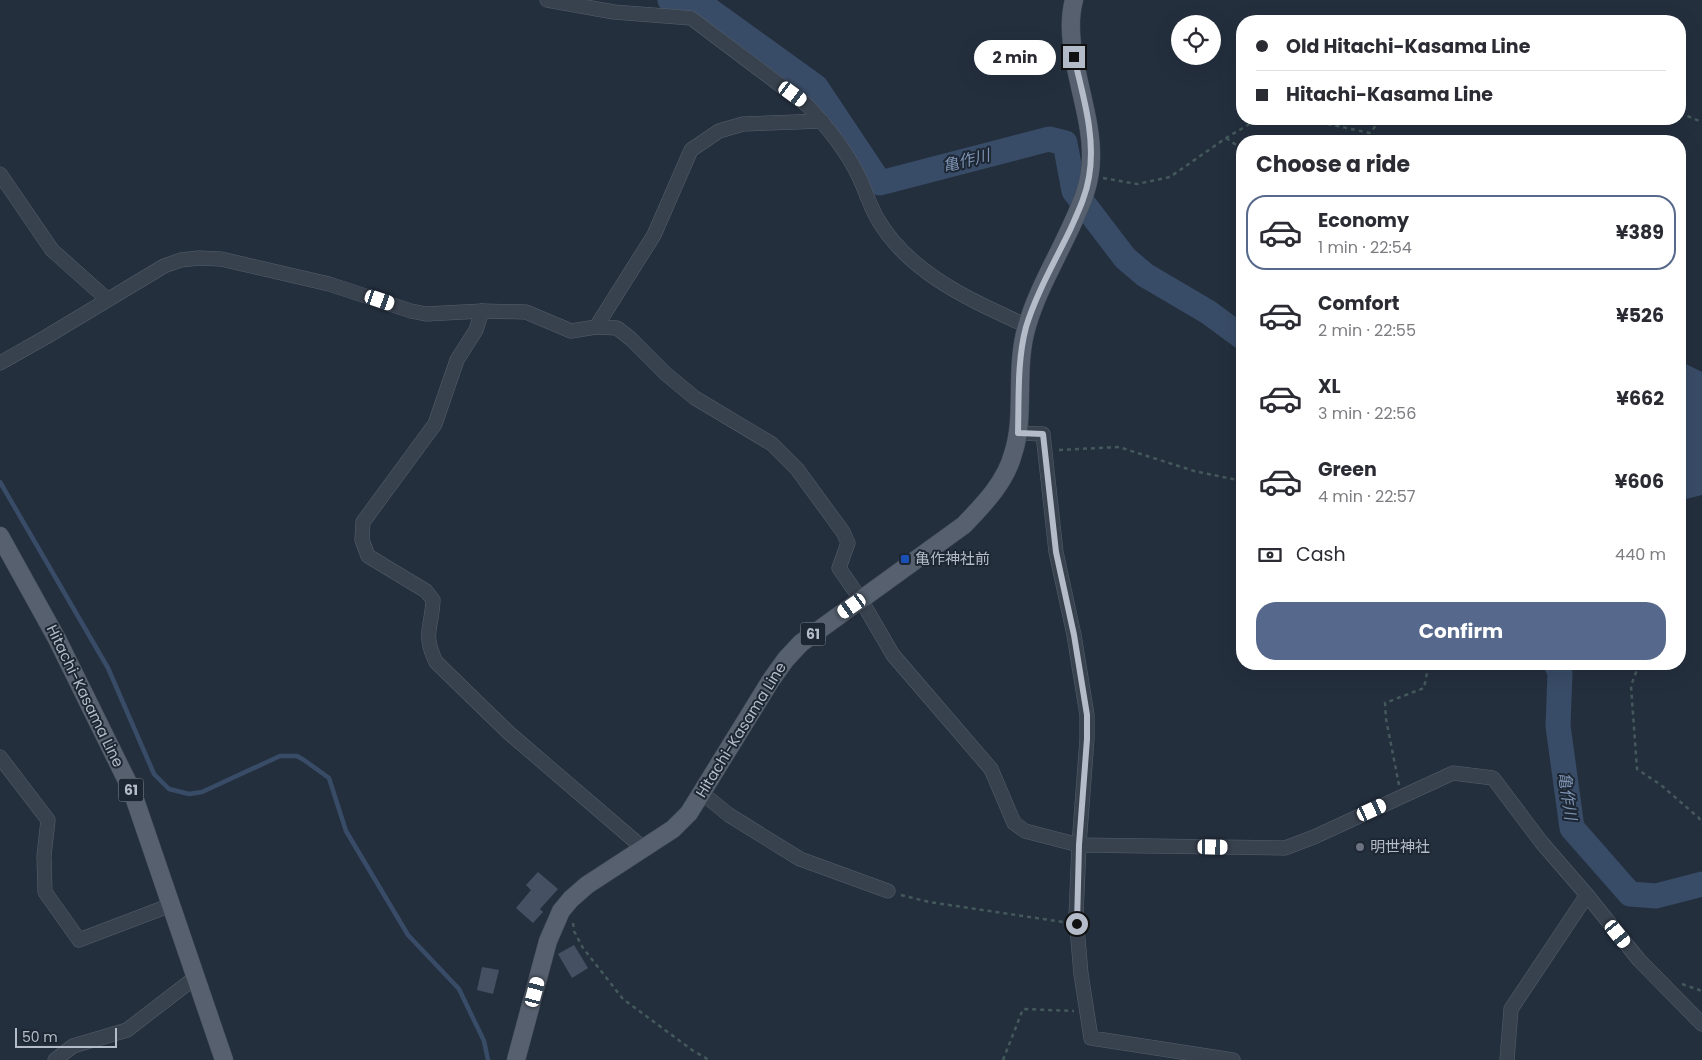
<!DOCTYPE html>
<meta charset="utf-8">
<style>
body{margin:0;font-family:Poppins,"Noto Sans JP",sans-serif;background:#f7f7f7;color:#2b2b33;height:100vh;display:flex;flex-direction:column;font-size:19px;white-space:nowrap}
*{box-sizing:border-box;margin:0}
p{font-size:16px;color:#7c7c81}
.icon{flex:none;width:28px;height:28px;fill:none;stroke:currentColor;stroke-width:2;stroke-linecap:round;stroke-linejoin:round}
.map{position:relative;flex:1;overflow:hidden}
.details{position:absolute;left:1236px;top:135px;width:450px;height:535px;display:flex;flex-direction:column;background:#fff;border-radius:20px;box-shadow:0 5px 20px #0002}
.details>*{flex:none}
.hud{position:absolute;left:1236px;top:15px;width:450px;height:110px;border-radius:20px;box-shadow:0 5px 20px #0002;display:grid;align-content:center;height:110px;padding:0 20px;background:#fff}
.fabs{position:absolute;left:1171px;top:15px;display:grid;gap:10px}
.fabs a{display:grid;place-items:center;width:50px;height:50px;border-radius:50%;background:#fff;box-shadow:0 5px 20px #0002;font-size:25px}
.scale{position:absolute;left:15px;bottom:12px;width:102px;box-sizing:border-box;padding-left:5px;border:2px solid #b4bcc9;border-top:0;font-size:14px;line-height:18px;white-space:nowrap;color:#b4bcc9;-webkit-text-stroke:4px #1d2633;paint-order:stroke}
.end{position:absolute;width:22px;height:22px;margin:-11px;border:6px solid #b4bcc9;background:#111;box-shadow:0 0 0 2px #111}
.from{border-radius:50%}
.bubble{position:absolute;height:35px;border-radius:18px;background:#fff;box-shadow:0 5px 20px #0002;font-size:16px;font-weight:700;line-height:35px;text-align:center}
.car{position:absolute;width:15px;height:30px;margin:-15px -8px;border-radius:6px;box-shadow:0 0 4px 1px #0007;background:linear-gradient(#fff 24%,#345 0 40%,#fff 0 76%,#345 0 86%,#fff 0)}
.hud b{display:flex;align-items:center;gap:18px;height:48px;font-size:19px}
.hud b+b{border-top:1px solid #e1e1e2}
.hud i{width:12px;height:12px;background:#2b2b33}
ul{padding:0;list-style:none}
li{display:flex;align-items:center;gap:15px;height:75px;margin:0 10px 8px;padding:0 10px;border:2px solid transparent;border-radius:20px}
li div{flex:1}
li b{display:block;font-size:19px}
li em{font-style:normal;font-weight:700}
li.on{border-color:#56698c}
li>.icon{width:45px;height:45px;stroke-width:1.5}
h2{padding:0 20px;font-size:22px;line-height:60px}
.pay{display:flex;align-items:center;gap:12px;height:55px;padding:0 20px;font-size:19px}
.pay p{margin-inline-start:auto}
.cta{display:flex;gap:10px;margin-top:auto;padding:10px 20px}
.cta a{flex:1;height:58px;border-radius:20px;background:#56698c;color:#fff;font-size:20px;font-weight:700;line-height:58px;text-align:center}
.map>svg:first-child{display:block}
.water{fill:#394c67}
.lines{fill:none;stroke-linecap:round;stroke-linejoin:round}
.stream{stroke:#394c67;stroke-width:4.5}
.river{stroke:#394c67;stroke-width:25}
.building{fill:#455162}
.minor-casing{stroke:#565f6c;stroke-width:15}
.major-casing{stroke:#414a57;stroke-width:19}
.path{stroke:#44595c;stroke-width:2.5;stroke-dasharray:4 4;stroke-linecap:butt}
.minor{stroke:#38414e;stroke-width:14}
.major{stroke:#56606e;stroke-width:18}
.route{stroke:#b4bcc9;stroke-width:6}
.transit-dot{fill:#1a4fb4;stroke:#1d2633;stroke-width:2}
.worship-dot{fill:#6b7280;stroke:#1d2633;stroke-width:2}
.labels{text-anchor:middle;stroke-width:4;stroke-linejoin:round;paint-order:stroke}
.shield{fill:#1d2633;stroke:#878f9c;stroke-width:1}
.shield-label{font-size:14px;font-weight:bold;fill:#b4bcc9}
.poi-label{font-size:15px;fill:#b4bcc9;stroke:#1d2633;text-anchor:start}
.street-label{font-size:15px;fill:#b4bcc9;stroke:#1d2633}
.water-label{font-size:16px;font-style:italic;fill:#7c92b1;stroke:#1d2633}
</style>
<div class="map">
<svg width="1702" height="1060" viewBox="0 0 1702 1060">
<rect width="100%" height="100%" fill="#242f3e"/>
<polygon class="water" points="1680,361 1702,372 1702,495 1682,500 1680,498"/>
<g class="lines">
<polyline class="stream" points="0,482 108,668 154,774 169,789 189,794 202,792 280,756 297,756 304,760 329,778 346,831 408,935 459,989 484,1041 488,1060"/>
<g class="river">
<polyline points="670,0 701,4 816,87 880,183 1049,139 1065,143 1074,191 1125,258 1145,275 1208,312 1242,337"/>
<polyline points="1556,664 1560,673 1558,726 1572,828 1630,894 1656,896 1702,884"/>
</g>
</g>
<g class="building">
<polygon points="538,872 558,889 540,909 543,912 533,923 516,908 531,890 526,885"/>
<polygon points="574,945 588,968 572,978 558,954"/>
<polygon points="482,967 499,970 493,994 477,990"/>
</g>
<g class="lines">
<defs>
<g id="minor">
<path d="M547,0l67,12 77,6 116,87c21,23 40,46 53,74 6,13 10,27 17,39 32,56 94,82 150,108"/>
<polyline points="0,174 52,250 108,300"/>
<path d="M482,311l-6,19 -19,30 -22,64 -72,98 -1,18 6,16 58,35 7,9c-1,28 -11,33 3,62l73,71 134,115"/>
<polyline points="596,327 654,235 691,150 719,131 743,124 822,121"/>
<polyline points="0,363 46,337 164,266 181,260 199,258 221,259 329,284 411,311 426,314 482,311 526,312 571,331 596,327 617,328 631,339 666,374 695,398 772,444 797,469 843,532 848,543 839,568 861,600 893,655 991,769 1014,823 1025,831 1079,845 1076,916 1081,974 1091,1038 1233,1060"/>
<polyline points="1018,433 1043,434 1056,552 1074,635 1087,715 1087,739 1079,845 1285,848 1314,837 1453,773 1493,778 1542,843 1587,895 1639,960 1702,1024"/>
<polyline points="0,757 48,820 44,856 45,892 79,940 171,905"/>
<polyline points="702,793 729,815 800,859 888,891"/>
<polyline points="55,1060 73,1046 127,1030 196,977"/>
<polyline points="1507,1060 1511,1009 1587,895"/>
</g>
<g id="major">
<polyline points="0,536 57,639 132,791 224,1060"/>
<path d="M516,1060l32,-119 13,-30 10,-12 16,-14 86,-56 16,-16 82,-133 15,-21 15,-16 163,-118c20,-21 41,-42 49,-71 13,-39 1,-85 14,-128 9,-32 27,-63 41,-93 12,-26 23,-47 23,-76 1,-50 -30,-109 -17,-157"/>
</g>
</defs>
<use href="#minor" class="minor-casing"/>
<use href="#major" class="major-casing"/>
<g class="path">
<polyline points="1680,113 1702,122"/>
<polyline points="1304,119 1370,133 1381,119"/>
<polyline points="1226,138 1242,149"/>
<polyline points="1103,178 1137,184 1170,177 1226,138 1258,119"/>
<polyline points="1059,450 1119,447 1194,471 1242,481"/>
<polyline points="1639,664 1631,686 1637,769 1661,785 1699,818 1702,824"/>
<polyline points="1399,785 1386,719 1385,703 1424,688 1427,673 1423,664"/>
<polyline points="901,895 929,902 1063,922"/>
<polyline points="573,923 574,931 583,948 623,999 692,1050 709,1060"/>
<polyline points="1682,984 1702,991"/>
<polyline points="1003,1060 1023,1009 1074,1011"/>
</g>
<use href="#minor" class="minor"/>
<use href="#major" class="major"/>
</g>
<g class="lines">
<path class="route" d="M1074,57c9,39 22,80 15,120 -3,19 -11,35 -19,53 -15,31 -34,64 -44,97 -9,34 -7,71 -8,106l25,1 13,118 18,83 13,80v24l-8,106 -2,79"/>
</g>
<rect class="transit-dot" x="900" y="554" width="10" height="10" rx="2.5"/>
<circle class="worship-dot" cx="1360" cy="847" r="5"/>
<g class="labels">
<g class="shield">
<rect x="800.5" y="622.5" width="25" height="23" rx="4"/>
<rect x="118.5" y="778.5" width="25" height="23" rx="4"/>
</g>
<g class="shield-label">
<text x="813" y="639">61</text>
<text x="131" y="795">61</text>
</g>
<g class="poi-label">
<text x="915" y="564">亀作神社前</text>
<text x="1370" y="852">明世神社</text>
</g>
<g class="street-label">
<text transform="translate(85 696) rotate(64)" y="5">Hitachi-Kasama Line</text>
<text transform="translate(741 730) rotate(-58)" y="5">Hitachi-Kasama Line</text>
</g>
<g class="water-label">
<text transform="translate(966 160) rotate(-14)" y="6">亀作川</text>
<text transform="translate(1568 796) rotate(82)" y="6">亀作川</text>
</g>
</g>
</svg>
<div class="fabs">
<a><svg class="icon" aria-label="locate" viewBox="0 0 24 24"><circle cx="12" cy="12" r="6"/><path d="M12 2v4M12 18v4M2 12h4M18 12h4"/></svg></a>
</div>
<div class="scale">50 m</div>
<i class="end from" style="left:1077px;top:924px"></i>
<i class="end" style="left:1074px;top:57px"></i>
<div class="bubble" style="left:974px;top:40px;width:82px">2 min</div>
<i class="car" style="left:793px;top:94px;rotate:126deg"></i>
<i class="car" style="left:380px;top:300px;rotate:109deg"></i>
<i class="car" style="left:852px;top:606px;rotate:235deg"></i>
<i class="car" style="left:1372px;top:810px;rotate:65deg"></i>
<i class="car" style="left:1213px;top:847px;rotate:91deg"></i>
<i class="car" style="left:1618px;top:934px;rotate:141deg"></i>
<i class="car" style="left:535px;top:992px;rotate:15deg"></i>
<div class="hud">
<b><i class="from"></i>Old Hitachi-Kasama Line</b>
<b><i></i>Hitachi-Kasama Line</b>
</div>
<section class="details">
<h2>Choose a ride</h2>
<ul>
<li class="on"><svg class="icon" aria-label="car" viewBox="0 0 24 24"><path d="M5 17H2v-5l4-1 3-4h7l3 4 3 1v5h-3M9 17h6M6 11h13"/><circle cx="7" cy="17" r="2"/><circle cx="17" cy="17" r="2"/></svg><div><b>Economy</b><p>1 min · 22:54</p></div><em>¥389</em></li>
<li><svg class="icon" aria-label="car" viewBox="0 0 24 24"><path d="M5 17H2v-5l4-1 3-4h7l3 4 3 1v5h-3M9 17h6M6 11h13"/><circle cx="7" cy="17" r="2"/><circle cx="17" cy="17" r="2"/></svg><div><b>Comfort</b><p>2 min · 22:55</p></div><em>¥526</em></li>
<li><svg class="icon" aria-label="car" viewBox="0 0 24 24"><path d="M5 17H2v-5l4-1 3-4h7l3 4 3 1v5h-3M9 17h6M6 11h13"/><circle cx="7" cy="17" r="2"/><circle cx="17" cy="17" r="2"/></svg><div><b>XL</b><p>3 min · 22:56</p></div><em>¥662</em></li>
<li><svg class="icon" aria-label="car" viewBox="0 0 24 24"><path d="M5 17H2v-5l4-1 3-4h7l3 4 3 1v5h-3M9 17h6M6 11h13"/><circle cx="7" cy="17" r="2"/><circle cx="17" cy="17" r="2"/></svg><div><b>Green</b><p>4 min · 22:57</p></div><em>¥606</em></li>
</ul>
<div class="pay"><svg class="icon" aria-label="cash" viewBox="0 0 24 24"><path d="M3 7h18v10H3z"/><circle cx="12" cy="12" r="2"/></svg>Cash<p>440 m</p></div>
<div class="cta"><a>Confirm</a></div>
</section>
</div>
